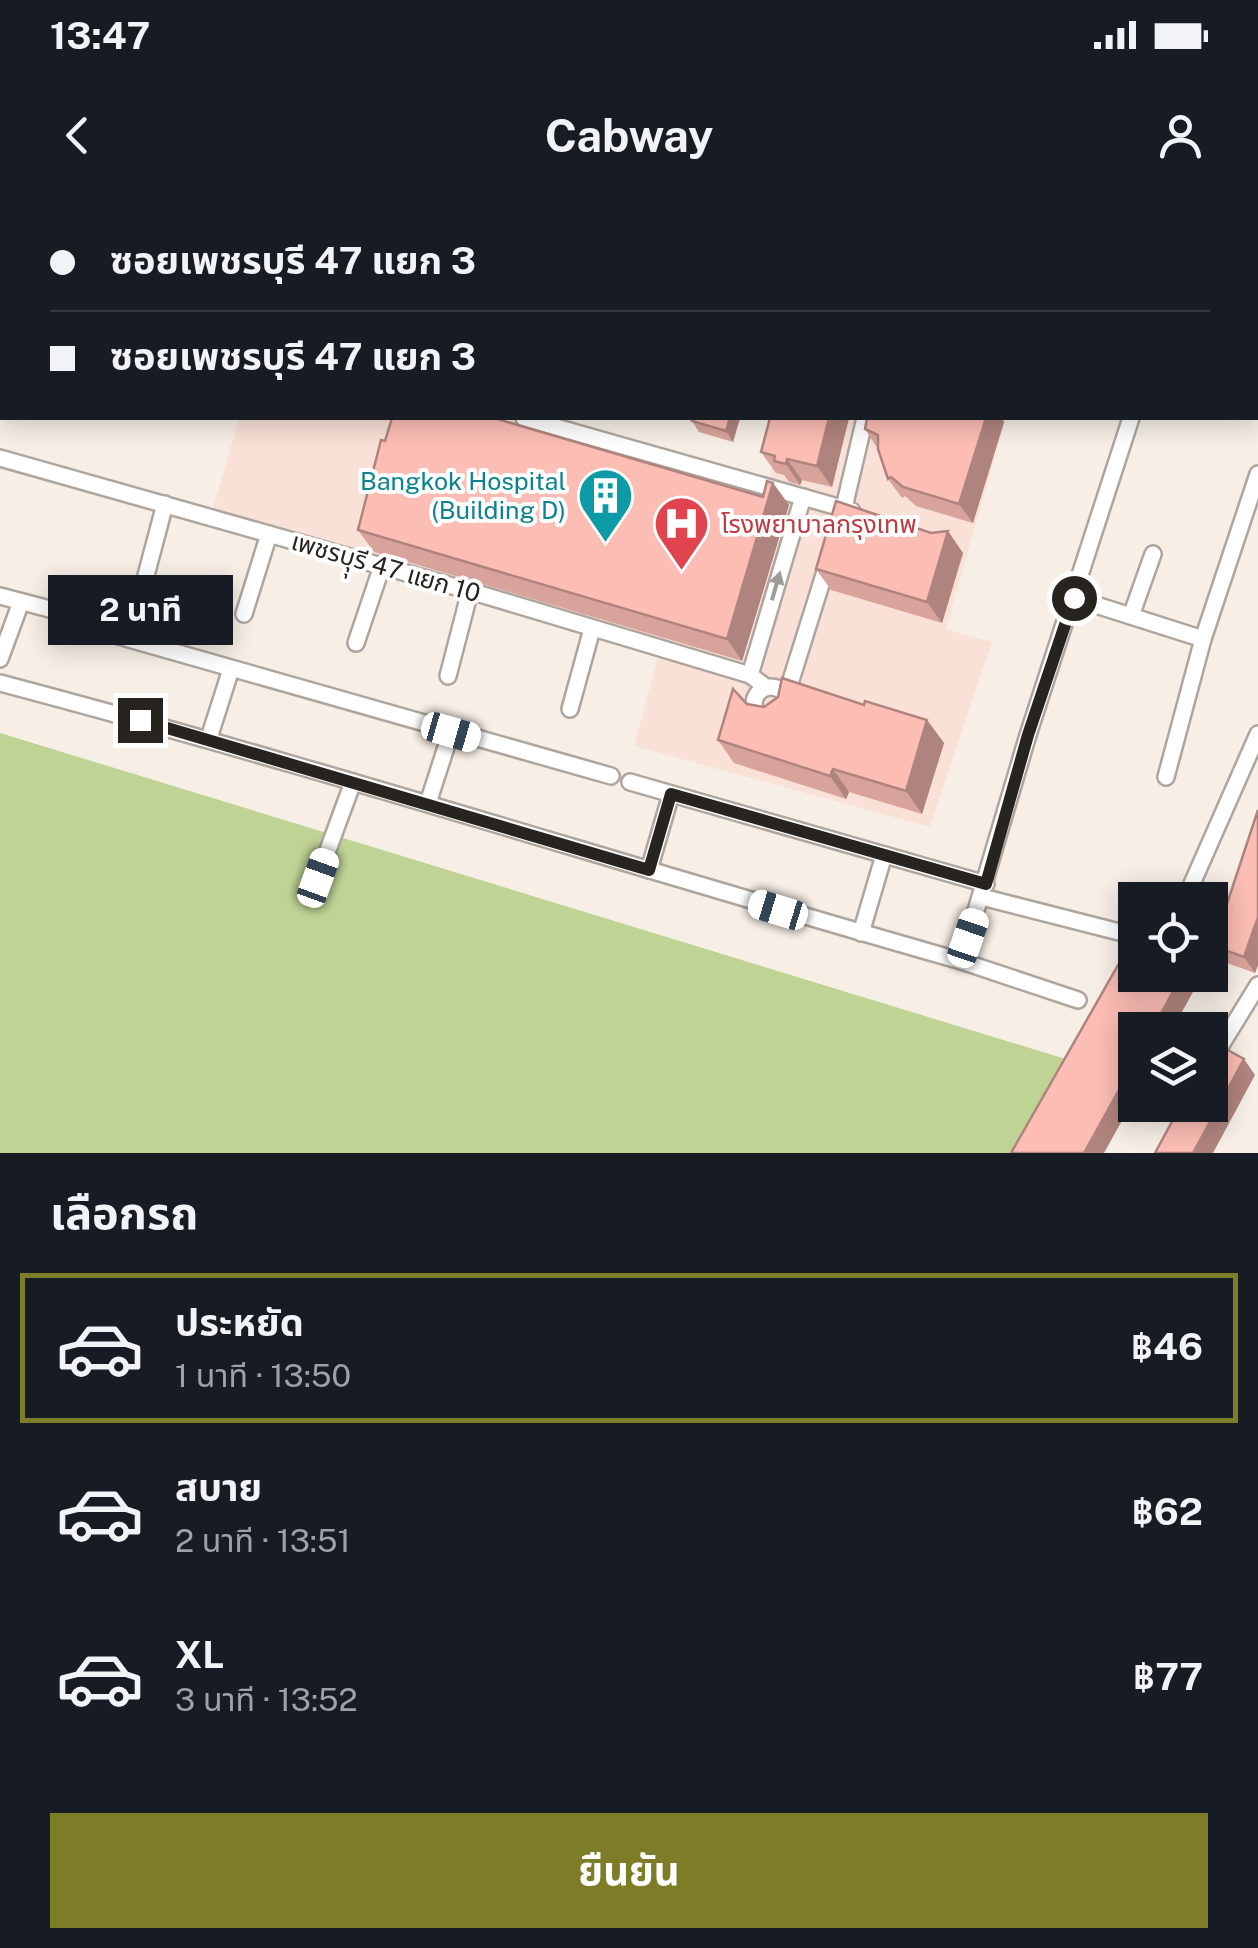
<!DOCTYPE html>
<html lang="th">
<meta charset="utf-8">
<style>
body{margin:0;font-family:"Public Sans","Noto Sans Thai",sans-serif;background:#20242c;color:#f1f3f6;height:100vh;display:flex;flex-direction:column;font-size:38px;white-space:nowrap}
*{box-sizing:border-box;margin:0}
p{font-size:32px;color:#9ea1a6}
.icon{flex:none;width:55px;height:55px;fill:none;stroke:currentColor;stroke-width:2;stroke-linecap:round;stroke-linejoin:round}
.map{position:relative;height:953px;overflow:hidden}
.side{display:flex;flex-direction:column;background:#171b24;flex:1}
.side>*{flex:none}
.top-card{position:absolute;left:0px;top:0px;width:1260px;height:220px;box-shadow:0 5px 25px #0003;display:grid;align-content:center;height:220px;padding:0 50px;background:#171b24}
.fabs{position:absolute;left:1118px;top:682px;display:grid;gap:20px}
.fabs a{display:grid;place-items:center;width:110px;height:110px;border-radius:0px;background:#171b24;box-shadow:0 5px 25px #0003;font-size:50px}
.end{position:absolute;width:45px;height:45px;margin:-22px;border:12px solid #272420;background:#fff;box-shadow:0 0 0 5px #fff}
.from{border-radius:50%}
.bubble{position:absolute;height:70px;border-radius:0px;background:#171b24;box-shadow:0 5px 25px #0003;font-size:32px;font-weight:700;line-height:70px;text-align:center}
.car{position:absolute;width:30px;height:60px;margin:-30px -15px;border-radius:12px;box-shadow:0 0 8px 2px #0007;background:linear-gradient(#fff 24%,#345 0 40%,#fff 0 76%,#345 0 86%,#fff 0)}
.top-card b{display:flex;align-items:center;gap:35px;height:95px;font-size:38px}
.top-card b+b{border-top:2px solid #363941}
.top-card i{width:25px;height:25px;background:#f1f3f6}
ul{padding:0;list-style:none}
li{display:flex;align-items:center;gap:30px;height:150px;margin:0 20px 15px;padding:0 30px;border:5px solid transparent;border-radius:0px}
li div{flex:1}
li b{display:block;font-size:38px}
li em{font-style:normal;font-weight:700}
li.on{border-color:#7c7d26}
li>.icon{width:90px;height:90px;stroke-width:1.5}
h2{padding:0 50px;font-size:45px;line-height:120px}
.button{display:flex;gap:20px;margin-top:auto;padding:20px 50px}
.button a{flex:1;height:115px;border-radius:0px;background:#7c7d26;color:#fff;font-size:40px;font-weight:700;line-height:115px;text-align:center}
.status{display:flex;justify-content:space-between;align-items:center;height:70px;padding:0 50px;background:#171b24;direction:ltr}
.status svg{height:28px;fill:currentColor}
header{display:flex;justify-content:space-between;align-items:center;height:130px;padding:0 50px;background:#171b24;font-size:45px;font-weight:700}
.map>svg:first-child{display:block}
.medical{fill:#f9e1d7}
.green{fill:#bed394}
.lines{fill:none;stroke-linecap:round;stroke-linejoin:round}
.minor-casing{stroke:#aea69e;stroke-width:20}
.minor{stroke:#fff;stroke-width:15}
.wall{fill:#d8a39b}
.shaded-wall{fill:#b0847e}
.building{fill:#fbbdb4;stroke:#b0847e;stroke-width:2.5}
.oneway{fill:#9e9c9b}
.route{stroke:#272420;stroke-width:12}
.labels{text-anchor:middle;stroke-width:8;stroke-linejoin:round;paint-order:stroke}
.culture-label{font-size:25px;fill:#0d838f;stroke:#fefefe;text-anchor:end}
.health-label{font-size:25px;fill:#be3a42;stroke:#fefefe;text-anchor:start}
.street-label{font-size:25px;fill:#272420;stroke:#fefefe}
</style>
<div class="status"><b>13:47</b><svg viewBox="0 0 49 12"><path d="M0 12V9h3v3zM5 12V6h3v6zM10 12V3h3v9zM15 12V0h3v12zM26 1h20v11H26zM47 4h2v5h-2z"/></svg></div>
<header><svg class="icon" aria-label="back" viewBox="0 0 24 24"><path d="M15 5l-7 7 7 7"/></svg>Cabway<svg class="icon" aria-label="person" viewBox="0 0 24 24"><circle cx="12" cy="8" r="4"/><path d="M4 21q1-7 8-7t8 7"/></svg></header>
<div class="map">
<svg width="1258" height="953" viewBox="0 0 1258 953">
<rect width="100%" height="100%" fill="#f7efe6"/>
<polygon class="medical" points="239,218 541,218 768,282 785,218 1006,218 946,429 992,442 930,627 634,546 660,449 211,316"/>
<polygon class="green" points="0,533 1072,861 1012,953 0,953"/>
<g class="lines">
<defs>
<g id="minor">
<polyline points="1089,0 1097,2"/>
<polyline points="920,2 921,0"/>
<polyline points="1027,2 1028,0"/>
<polyline points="1258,46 1258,47"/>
<polyline points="0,69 2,69"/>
<polyline points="524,218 852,311"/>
<polyline points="0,258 470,391 750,475 766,487"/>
<polyline points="842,316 865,218"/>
<polyline points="144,383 165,304"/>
<polyline points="0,396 61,412"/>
<polyline points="1074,398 1203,439"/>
<polyline points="244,414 269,334"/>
<polyline points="1131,416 1153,354"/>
<polyline points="76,424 611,576"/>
<polyline points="356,443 382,366"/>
<polyline points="0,459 21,402"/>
<polyline points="750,475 803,297"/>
<polyline points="448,476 470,391"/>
<path d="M0,483c322,85 640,187 961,278l67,-226 103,-317"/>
<circle cx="771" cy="504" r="17"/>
<polyline points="786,496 828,362"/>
<polyline points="570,509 592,429"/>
<polyline points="209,538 231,469"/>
<polyline points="1166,577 1203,439 1258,274"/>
<polyline points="630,582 986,684"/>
<polyline points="428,603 451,532"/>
<polyline points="649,670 671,594"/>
<polyline points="318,677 353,582"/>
<polyline points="1191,686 1258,534"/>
<polyline points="982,697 1123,733 1135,732"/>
<polyline points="861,733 884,655"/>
<polyline points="961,761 1078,800"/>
<polyline points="1210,863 1258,785"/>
</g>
</defs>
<use href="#minor" class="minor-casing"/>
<use href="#minor" class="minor"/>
</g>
<g class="wall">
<polygon points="1159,0 1191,0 1191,2 1168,2"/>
<polygon points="693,218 740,218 733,242 699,232 692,221"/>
<polygon points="770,218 849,218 832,287 802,280 800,285 789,282 784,275 776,273 761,252"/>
<polygon points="867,218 1001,218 1004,222 973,323 916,306 905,296 902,298 888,279 878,249 865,229"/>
<polygon points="773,283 789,305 742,461 374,352 358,330 763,297"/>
<polygon points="931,333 963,353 942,423 831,390 816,369"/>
<polygon points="747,504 764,507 864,505 927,520 944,543 922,614 849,592 846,599 734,563 718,540"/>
<polygon points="1258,610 1258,765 1255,773 1224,762 1213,746"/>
</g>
<g class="shaded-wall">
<polygon points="882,0 897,0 896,2 881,2"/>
<polygon points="730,218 740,218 733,242 726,231"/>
<polygon points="829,218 849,218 832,287 817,266"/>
<polygon points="986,218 1001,218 1004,222 973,323 959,304"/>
<polygon points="787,259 802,280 800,285 786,264"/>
<polygon points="773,283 789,305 742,461 727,439"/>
<polygon points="948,331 963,353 942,423 927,402"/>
<polygon points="927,520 944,543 922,614 906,591"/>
<polygon points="833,569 849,592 846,599 830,576"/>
<polygon points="1258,717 1258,765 1255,773 1244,757"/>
<polygon points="1182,775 1195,775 1199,781 1172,830 1152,830"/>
<polygon points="1244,859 1255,875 1213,953 1193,953"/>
<polygon points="1135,861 1135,897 1104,953 1084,953"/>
</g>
<g class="building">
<polygon points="469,0 476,0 486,2 468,2"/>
<polygon points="701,0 773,0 781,2 700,2"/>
<polygon points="843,0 882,0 881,2 842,2"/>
<polygon points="1199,0 1258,0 1258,20 1258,2 1198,2"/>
<polygon points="392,218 494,218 763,297 767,281 773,283 727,439 358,330 381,240 385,241"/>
<polygon points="693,218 730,218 726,231 692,221"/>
<polygon points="770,218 829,218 817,266 787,259 786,264 774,261 775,256 761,252"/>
<polygon points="867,218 986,218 959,304 903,287 891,277 888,279 878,249 878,235 865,229"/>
<polygon points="836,301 931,333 948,331 927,402 816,369"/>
<polygon points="782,478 864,505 865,501 927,520 906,591 833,569 830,576 718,540 733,489 747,504 764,507 778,497"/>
<polygon points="1258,610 1258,717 1244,757 1213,746"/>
<polygon points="1134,737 1135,775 1182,775 1152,830 1135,830 1135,861 1084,953 1011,953"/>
<polygon points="1215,843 1244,859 1193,953 1155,953 1181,905 1210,905 1210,853"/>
</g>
<defs><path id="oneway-solid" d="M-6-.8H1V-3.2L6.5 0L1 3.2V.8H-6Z" transform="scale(2.5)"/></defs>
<use class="oneway" href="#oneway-solid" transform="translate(776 386) rotate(-74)"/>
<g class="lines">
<polyline class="route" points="140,520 649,670 671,594 986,684 1028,535 1074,398"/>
</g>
<defs>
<symbol id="building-pin" viewBox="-11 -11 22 30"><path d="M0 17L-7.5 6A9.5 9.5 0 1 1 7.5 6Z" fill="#0f9aa8" stroke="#fefefe"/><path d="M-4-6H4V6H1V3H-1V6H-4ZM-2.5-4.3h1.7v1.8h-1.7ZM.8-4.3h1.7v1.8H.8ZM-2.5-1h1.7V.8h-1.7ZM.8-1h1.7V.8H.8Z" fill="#fff"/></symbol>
<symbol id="hospital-pin" viewBox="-11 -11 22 30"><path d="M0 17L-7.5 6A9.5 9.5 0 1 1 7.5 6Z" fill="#e0444e" stroke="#fefefe"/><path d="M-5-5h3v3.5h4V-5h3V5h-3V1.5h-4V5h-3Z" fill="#fff"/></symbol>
</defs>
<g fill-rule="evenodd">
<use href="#building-pin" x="574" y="264" width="63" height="86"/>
<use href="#hospital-pin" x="650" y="292" width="63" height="86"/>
</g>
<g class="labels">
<g class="culture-label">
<text x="566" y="290">Bangkok Hospital<tspan x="566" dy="29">(Building D)</tspan></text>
</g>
<g class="health-label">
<text x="721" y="333">โรงพยาบาลกรุงเทพ</text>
</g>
<g class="street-label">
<text transform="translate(386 367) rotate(16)" y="9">เพชรบุุรี 47 แยก 10</text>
</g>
</g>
</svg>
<div class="fabs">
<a><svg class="icon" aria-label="locate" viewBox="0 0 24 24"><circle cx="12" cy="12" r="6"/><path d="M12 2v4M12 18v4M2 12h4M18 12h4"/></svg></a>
<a><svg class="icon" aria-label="layers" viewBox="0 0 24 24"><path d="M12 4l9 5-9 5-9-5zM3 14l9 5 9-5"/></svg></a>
</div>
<i class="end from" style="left:1074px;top:398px"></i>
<i class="end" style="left:140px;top:520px"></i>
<div class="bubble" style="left:48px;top:375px;width:185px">2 นาที</div>
<i class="car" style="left:451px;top:532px;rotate:106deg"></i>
<i class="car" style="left:318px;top:678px;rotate:20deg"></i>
<i class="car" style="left:778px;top:710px;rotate:287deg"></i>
<i class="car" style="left:968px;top:738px;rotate:19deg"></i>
<div class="top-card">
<b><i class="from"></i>ซอยเพชรบุรี 47 แยก 3</b>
<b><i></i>ซอยเพชรบุรี 47 แยก 3</b>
</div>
</div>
<section class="side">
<h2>เลือกรถ</h2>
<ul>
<li class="on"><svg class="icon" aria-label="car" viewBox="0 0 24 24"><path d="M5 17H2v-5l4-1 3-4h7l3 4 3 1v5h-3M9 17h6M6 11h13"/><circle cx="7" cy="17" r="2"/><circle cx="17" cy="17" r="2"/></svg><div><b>ประหยัด</b><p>1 นาที · 13:50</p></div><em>฿46</em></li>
<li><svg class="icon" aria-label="car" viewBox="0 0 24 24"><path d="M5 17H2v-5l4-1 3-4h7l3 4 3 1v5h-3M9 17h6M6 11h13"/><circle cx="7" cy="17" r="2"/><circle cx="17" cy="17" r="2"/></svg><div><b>สบาย</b><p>2 นาที · 13:51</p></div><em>฿62</em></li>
<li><svg class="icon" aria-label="car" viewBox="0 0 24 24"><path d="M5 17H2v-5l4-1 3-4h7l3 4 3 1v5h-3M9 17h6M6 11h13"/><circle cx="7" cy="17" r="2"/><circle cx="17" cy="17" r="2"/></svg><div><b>XL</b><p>3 นาที · 13:52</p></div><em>฿77</em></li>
</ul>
<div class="button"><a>ยืนยัน</a></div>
</section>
